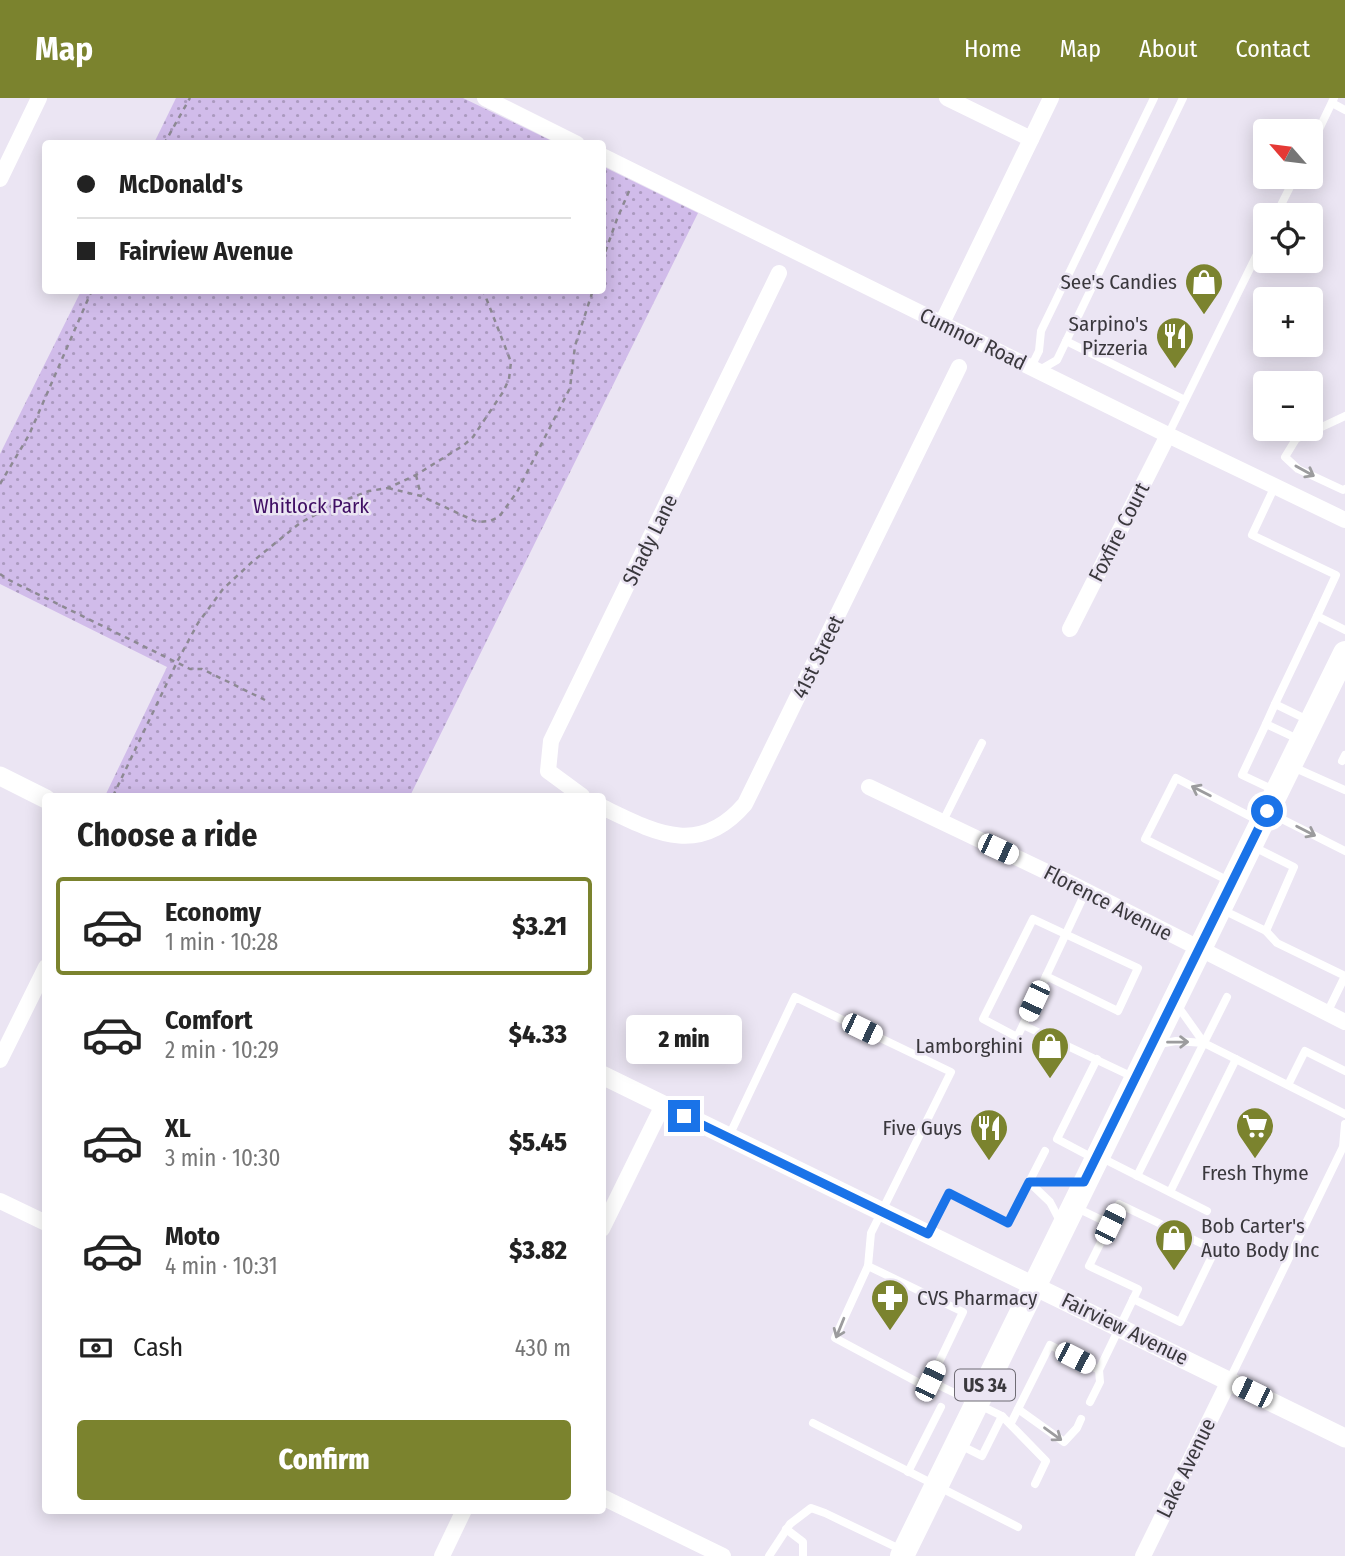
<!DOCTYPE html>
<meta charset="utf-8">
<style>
body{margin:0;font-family:"Fira Sans Condensed",sans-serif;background:#f2f2f2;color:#222;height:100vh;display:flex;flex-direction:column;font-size:26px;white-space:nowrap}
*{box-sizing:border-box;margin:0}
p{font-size:23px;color:#767676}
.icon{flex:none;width:38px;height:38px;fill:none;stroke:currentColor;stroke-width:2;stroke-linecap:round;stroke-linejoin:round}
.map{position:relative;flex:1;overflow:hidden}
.side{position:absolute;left:42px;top:695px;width:564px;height:721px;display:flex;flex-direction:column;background:#fff;border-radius:7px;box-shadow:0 4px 18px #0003}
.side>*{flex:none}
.banner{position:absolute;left:42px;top:42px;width:564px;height:154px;border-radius:7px;box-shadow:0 4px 18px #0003;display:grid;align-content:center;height:154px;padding:0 35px;background:#fff}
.needle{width:46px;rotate:298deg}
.buttons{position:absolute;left:1253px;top:21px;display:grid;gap:14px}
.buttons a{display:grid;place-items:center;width:70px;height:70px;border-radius:7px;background:#fff;box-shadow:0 4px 18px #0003;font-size:35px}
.end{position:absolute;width:32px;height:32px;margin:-16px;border:9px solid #1a73e8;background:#fff;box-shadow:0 0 0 4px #fff}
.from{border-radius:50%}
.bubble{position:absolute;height:49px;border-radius:7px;background:#fff;box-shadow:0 4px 18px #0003;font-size:23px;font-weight:800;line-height:49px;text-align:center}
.car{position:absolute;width:21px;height:42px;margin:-21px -10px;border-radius:9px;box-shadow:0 0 5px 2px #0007;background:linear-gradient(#fff 24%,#345 0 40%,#fff 0 76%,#345 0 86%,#fff 0)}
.banner b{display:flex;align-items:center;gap:24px;height:66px;font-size:26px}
.banner b+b{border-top:2px solid #e0e0e0}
.banner i{width:18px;height:18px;background:#222}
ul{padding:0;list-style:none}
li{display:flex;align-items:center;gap:21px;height:98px;margin:0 14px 10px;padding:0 21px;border:4px solid transparent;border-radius:7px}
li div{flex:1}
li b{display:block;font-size:26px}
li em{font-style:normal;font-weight:800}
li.current{border-color:#7b832e}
li>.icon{width:63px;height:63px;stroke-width:1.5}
h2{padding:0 35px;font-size:32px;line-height:84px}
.pay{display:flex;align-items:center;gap:18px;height:77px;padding:0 35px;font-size:26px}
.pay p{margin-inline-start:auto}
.button{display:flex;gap:14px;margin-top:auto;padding:14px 35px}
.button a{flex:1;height:80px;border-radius:7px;background:#7b832e;color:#fff;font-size:28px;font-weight:800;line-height:80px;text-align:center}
header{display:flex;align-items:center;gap:42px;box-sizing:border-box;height:98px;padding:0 35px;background:#7b832e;color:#fff}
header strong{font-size:33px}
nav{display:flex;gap:38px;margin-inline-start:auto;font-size:24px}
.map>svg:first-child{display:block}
.park{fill:url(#park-dots)}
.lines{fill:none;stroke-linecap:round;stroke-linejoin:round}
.path{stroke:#8d8993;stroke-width:2.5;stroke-dasharray:5 5;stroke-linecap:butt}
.service{stroke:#fff;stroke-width:8}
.minor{stroke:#fff;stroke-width:16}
.tertiary{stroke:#fff;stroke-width:19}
.primary{stroke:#fff;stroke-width:24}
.oneway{stroke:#9c9c9e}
.route{stroke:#1a73e8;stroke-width:9}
.labels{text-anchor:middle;stroke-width:5;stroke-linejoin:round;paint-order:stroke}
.shield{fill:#ebe5f3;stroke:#6f6c74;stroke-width:2}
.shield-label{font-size:19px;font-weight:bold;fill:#3a383d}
.poi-label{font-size:21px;fill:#3a383d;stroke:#ebe5f3;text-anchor:end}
.street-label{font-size:21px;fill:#3a383d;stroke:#ebe5f3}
.park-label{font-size:21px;fill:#400f64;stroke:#ebe5f3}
</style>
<header>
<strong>Map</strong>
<nav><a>Home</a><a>Map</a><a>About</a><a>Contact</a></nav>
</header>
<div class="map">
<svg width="1345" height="1458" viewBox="0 0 1345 1458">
<defs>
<pattern id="park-dots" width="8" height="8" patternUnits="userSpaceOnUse" patternTransform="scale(1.75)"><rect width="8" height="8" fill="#d1bcea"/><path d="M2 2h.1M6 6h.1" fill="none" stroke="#ab9abf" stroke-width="1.8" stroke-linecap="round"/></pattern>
</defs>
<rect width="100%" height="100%" fill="#ebe5f3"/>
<g class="park">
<polygon points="176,0 463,0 556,45 154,45"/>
<polygon points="602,68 698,115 410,698 105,698 167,569 0,486 0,356 81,193 602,192"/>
</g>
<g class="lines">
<g class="path">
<polyline points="164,46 190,0"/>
<polyline points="602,163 617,121 630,91"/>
<polyline points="416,377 421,398"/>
<polyline points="0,386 29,337 92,192"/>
<polyline points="388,390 421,398 477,424 490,423 499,419 517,394 570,290 575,248 593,192"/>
<polyline points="0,476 9,482 190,571 202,571 265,602"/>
<polyline points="113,698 177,564 198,525 223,491 252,464 300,425 337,405 369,393 388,390 416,377 464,347 473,339 503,294 509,281 511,264 483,192"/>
</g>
<g class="service">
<polyline points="1332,5 1345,12"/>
<polyline points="1311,48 1334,0"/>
<polyline points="1276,117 1295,79"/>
<polyline points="1066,243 1185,302"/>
<polyline points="1031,269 1039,253 1041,233 1154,0"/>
<polyline points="1038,273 1057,262 1183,0"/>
<polyline points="1345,318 1296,341 1285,359 1298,371 1343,392 1345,391"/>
<polyline points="1168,337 1265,140"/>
<polyline points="1275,388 1252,437 1336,477 1317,518"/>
<polyline points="1275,606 1317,518 1345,532"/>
<polyline points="1266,626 1275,606 1310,623"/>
<polyline points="1342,663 1345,657"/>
<polyline points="1293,669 1345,692"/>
<polyline points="1274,692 1242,677 1266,626 1300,642"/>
<polyline points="1270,715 1345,753"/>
<polyline points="942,725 982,645"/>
<polyline points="1229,783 1145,741 1176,680 1259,723"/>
<polyline points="1086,793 1023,927 1133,979"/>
<polyline points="1223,812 1266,833 1294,769 1252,748"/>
<polyline points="1266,833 1277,845 1345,878 1327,915"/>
<polyline points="1177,907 1204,945"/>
<polyline points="1023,927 1017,939 983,921 1033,821 1138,870 1118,913 1046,878"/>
<polyline points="1159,946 1176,943 1204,945 1345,1016"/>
<polyline points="1288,987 1305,953 1345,973"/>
<polyline points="729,1038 795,899 951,974 871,1135 868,1168 835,1240 921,1286 930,1283 1002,1318 1046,1363 1035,1386"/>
<polyline points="1100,1059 1207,1113"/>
<polyline points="1093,1060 1057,1041 1097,961"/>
<polyline points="1137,1078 1227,899"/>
<polyline points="1029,1084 1050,1104 1060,1123"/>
<polyline points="1029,1084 1081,1084"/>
<polyline points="1170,1094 1236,961"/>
<polyline points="1110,1126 1119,1106 1215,1152 1180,1224 1133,1201"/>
<polyline points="928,1136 949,1095 1008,1125 1045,1053"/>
<polyline points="868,1168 963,1214 930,1283"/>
<polyline points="1229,1283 1343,1049 1345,1026"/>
<polyline points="1090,1304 1100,1284 1099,1272"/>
<polyline points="1018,1311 1064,1344 1077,1330 1081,1321"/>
<polyline points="813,1325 1018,1429"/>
<polyline points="1011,1325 1050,1247 1099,1272 1138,1191 1089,1168 1110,1126 1077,1110"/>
<polyline points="960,1347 982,1358 1002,1318"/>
<polyline points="908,1374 941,1309"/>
<polyline points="786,1431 803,1444 803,1458"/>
<polyline points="769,1458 790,1426 811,1410 825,1415 902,1452"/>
</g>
<g class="minor">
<polyline points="485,0 577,46"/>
<polyline points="947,0 1031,41"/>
<polyline points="602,58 1168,337 1345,422"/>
<polyline points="0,81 39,0"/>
<polyline points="942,225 1051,0"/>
<polyline points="1070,531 1168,337"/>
<polyline points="869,689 1072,786 1345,924"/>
<polyline points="582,698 548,673 551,643 779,175"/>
<path d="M602,709c52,25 97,51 143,-3l214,-437"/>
<polyline points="0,962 46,869"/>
<polyline points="0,1103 46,1125"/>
<polyline points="602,1131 663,1007"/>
<polyline points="602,1399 723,1458"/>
<polyline points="442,1458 464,1412"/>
<polyline points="1143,1458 1229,1283"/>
</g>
<g class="tertiary">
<polyline points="0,678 46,701"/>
<polyline points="602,977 1345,1340"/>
</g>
<polyline class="primary" points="902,1458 1345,555"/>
</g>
<defs><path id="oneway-shaft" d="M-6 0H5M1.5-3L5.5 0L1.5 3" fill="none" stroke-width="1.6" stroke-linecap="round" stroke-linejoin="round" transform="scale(1.75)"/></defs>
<g class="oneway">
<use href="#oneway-shaft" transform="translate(1305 373) rotate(29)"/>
<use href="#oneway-shaft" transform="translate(1201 693) rotate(-153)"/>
<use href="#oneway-shaft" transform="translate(1306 733) rotate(27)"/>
<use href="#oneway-shaft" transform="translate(1178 944) rotate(-1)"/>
<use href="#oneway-shaft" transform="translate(840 1230) rotate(112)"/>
<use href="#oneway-shaft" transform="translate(1053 1336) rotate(36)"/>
</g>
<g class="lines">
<polyline class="route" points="684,1018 928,1136 949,1095 1008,1125 1029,1084 1084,1084 1267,713"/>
</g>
<defs>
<symbol id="shop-pin" viewBox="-11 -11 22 30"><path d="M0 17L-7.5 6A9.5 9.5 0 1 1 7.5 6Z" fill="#7b832e" stroke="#ebe5f3"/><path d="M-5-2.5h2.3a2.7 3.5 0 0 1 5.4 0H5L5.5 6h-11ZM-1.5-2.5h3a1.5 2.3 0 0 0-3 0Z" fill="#fff"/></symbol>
<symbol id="restaurant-pin" viewBox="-11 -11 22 30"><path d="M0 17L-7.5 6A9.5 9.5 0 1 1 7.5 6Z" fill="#7b832e" stroke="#ebe5f3"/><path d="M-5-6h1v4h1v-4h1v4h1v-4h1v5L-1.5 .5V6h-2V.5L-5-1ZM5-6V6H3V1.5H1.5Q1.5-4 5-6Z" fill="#fff"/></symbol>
<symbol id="supermarket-pin" viewBox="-11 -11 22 30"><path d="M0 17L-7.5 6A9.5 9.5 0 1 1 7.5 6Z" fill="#7b832e" stroke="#ebe5f3"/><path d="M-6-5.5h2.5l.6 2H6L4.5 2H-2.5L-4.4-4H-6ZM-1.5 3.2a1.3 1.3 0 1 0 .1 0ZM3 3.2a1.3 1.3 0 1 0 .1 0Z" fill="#fff"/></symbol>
<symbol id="pharmacy-pin" viewBox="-11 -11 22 30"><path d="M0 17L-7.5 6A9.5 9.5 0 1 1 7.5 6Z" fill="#7b832e" stroke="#ebe5f3"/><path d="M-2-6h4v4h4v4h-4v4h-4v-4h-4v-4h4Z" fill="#fff"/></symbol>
</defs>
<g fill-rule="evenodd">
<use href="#shop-pin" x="1182" y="162" width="44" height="60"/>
<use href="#restaurant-pin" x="1153" y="216" width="44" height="60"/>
<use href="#shop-pin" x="1028" y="926" width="44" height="60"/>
<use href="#supermarket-pin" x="1233" y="1006" width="44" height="60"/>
<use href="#restaurant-pin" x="967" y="1008" width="44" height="60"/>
<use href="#shop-pin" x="1152" y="1118" width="44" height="60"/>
<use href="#pharmacy-pin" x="868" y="1178" width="44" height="60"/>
</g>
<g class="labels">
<rect class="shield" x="955" y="1271.5" width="60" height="31" rx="5"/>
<g class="shield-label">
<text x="985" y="1294">US 34</text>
</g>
<g class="poi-label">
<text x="1177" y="191">See's Candies</text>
<text x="1148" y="233">Sarpino's<tspan x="1148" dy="24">Pizzeria</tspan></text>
<text x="1023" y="955">Lamborghini</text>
<text x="962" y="1037">Five Guys</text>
<text x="1255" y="1082" text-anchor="middle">Fresh Thyme</text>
<text x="1201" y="1135" text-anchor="start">Bob Carter's<tspan x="1201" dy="24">Auto Body Inc</tspan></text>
<text x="917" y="1207" text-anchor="start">CVS Pharmacy</text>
</g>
<g class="street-label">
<text transform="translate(973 241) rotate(26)" y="7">Cumnor Road</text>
<text transform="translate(1119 434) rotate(-63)" y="7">Foxfire Court</text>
<text transform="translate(650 442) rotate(-64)" y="7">Shady Lane</text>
<text transform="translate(818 559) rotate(-64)" y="7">41st Street</text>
<text transform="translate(1108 805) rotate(27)" y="7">Florence Avenue</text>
<text transform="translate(1125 1231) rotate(26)" y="7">Fairview Avenue</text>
<text transform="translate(1186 1370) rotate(-64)" y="7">Lake Avenue</text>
</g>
<g class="park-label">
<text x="311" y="415">Whitlock Park</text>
</g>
</g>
</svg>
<div class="buttons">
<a><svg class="needle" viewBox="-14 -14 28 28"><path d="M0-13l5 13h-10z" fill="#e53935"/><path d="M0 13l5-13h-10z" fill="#767676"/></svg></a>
<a><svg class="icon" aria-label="locate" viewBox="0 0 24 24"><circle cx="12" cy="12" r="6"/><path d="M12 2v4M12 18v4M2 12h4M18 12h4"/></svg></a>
<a>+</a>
<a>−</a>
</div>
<i class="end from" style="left:1267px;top:713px"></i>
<i class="end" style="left:684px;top:1018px"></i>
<div class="bubble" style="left:626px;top:917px;width:116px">2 min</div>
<i class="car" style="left:998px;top:751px;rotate:115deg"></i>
<i class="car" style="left:1034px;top:903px;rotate:205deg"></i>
<i class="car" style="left:862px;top:931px;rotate:116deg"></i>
<i class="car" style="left:1110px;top:1126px;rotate:26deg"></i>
<i class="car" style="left:1075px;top:1260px;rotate:117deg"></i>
<i class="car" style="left:930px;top:1283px;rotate:25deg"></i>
<i class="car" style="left:1252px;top:1294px;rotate:296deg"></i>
<div class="banner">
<b><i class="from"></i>McDonald's</b>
<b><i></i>Fairview Avenue</b>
</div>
<section class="side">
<h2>Choose a ride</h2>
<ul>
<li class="current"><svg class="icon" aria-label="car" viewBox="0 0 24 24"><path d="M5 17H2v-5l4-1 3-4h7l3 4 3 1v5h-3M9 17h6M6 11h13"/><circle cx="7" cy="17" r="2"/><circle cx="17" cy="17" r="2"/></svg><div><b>Economy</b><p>1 min · 10:28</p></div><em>$3.21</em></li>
<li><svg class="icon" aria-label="car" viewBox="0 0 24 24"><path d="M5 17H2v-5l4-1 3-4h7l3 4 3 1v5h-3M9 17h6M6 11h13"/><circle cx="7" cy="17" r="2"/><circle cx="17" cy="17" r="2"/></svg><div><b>Comfort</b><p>2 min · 10:29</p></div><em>$4.33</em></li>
<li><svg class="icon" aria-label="car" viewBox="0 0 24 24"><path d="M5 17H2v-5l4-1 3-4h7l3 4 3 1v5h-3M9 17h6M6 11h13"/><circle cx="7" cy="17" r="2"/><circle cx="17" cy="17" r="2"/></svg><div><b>XL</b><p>3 min · 10:30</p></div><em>$5.45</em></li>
<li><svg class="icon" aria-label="car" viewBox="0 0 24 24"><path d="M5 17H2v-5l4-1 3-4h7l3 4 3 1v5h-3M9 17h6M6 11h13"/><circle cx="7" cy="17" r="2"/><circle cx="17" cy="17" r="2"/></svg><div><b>Moto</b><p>4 min · 10:31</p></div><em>$3.82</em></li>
</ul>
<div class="pay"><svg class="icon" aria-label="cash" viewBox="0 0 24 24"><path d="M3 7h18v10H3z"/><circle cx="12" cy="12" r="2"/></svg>Cash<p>430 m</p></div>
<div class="button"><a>Confirm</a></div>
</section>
</div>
